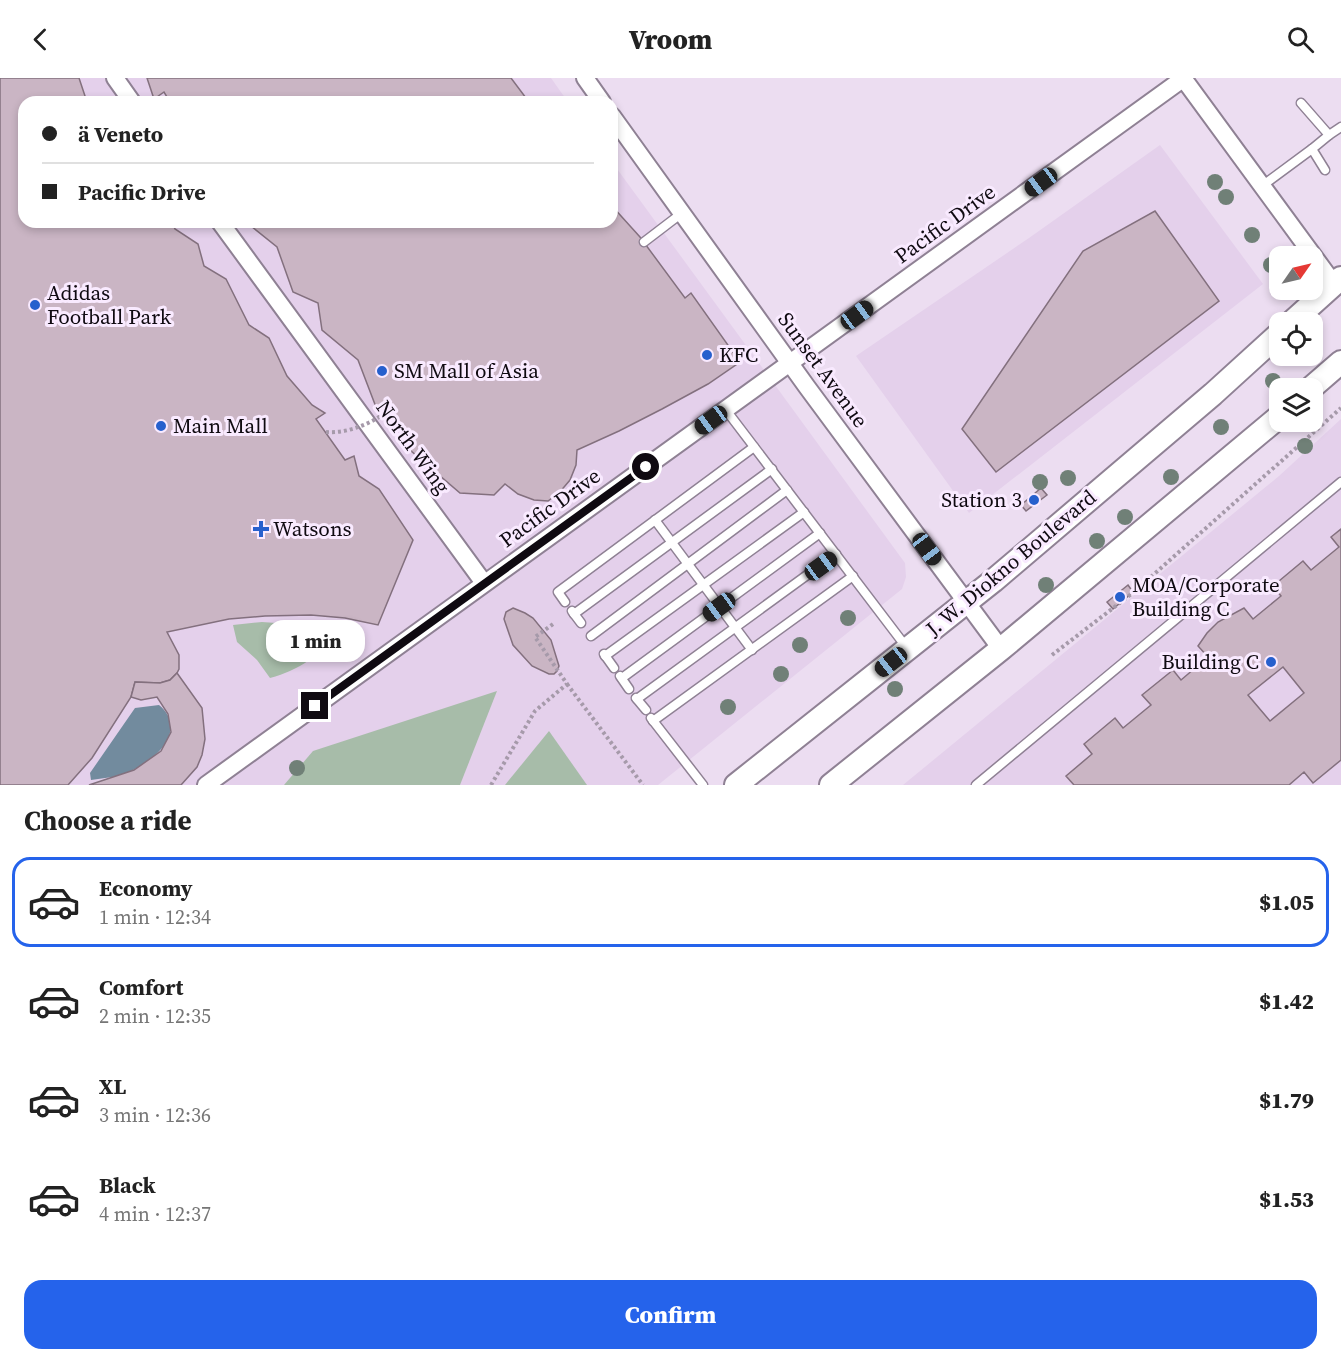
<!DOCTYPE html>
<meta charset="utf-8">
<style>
body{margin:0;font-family:"Source Serif 4",serif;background:#f2f2f2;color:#222;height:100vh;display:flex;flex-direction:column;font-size:22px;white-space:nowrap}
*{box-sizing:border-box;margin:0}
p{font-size:20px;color:#767676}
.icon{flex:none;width:33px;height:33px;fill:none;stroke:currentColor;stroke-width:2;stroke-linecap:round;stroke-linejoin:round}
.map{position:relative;height:707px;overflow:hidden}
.side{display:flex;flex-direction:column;background:#fff;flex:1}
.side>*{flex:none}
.top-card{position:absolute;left:18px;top:18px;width:600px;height:132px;border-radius:18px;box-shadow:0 3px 9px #0003;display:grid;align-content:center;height:132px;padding:0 24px;background:#fff}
.needle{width:39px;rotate:56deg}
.controls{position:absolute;left:1269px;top:168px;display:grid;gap:12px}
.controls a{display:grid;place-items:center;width:54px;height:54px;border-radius:12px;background:#fff;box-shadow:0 3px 9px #0003;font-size:30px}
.end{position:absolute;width:27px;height:27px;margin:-14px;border:8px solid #0f0a11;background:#fff;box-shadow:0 0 0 3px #fff}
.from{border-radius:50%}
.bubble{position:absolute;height:42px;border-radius:18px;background:#fff;box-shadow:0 3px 9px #0003;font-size:20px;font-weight:800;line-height:42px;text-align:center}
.car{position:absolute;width:18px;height:36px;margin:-18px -9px;border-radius:8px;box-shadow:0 0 4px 2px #0007;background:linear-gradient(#222 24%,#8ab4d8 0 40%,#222 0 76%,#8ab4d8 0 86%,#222 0)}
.top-card b{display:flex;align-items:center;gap:21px;height:57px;font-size:22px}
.top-card b+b{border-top:2px solid #e0e0e0}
.top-card i{width:15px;height:15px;background:#222}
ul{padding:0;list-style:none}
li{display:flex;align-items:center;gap:18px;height:90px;margin:0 12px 9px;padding:0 12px;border:3px solid transparent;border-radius:18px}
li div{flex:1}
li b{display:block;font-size:22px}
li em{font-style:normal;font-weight:800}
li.selected{border-color:#2563eb}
li>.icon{width:54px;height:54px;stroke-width:1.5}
h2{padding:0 24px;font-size:27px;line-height:72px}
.primary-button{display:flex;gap:12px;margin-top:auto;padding:12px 24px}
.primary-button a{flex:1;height:69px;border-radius:18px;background:#2563eb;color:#fff;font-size:24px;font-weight:800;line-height:69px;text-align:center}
header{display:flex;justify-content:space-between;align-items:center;height:78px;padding:0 24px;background:#fff;font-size:27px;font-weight:800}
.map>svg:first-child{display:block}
.built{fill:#e4d0eb}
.green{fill:#a7bca9}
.water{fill:#728b9e}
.building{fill:#cab5c4;stroke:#83707e;stroke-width:1.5;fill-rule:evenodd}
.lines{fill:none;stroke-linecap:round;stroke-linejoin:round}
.lane-casing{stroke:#8f8194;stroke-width:11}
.street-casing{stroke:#8f8194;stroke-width:20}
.secondary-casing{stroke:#8f8194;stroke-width:26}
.path{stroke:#a69aaa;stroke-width:4;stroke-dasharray:3 3;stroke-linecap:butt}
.lane{stroke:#fff;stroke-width:8}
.street{stroke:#fff;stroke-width:16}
.secondary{stroke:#fff;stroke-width:22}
.path-bridge{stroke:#a69aaa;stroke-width:4;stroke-dasharray:3 3;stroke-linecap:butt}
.tree{fill:#708077}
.route{stroke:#0f0a11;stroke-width:8}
.poi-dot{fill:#2660cd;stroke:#f9eaff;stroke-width:2}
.labels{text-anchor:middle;stroke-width:6;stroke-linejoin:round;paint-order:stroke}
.street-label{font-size:21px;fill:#0f0a11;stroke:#f9eaff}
.poi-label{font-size:21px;fill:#0f0a11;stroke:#f9eaff;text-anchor:start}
</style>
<header><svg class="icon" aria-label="back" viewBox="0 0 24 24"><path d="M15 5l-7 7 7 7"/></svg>Vroom<svg class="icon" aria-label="search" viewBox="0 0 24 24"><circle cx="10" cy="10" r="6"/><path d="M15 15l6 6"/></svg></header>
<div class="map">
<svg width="1341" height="707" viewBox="0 0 1341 707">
<rect width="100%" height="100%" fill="#ecddf1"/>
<g class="built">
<polygon points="0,0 551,0 568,24 24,24 24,144 612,144 612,84 905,485 906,499 902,511 658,707 0,707"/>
<polygon points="1160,67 1263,206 969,435 856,278 1029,160"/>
<polygon points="1341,341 1341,707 903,707 1279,398"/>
</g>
<g class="green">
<path d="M262,544l56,4 22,9c-22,20 -40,35 -70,43l-13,-18 -20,-18 -4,-17z"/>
<polygon points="497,613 460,707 284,707 313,673"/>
<polygon points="549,653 587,707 505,707"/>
</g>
<path class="water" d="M159,627c29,24 -2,54 -26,65 -13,7 -28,8 -42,10l-1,-7 45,-65z"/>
<g class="building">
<polygon points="0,0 79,0 87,24 24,24 24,144 172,144 175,151 198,166 204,188 226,201 249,247 269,260 287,298 312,327 325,335 316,341 345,382 354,378 359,398 379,411 413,462 378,547 345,540 311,537 265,538 229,541 167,554 179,577 179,591 177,595 170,602 160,605 135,604 131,619 92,680 68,707 0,707"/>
<polygon points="147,0 511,0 529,24 170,24 164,14 154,21"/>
<polygon points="612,128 640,159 685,220 691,215 740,284 708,306 662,331 619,353 577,372 576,387 570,402 559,415 548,423 534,422 518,416 505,406 494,417 460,415 403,366 410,361 383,324 376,329 358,282 322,252 318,225 293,214 277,169 246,144 612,144"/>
<polygon points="1155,133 1219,223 996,394 962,351 1083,173"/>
<polygon points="1041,410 1047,417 1026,433 1021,427"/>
<path d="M1341,451v231l-28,23 -9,-11 -15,13h-215l-8,-9 26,-22 -8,-10 31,-26 8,10 28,-23 -9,-10 31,-25 8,10 27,-23 -10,-11 9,-13 11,-11 26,-14 9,11 28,-23 -8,-10 30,-25 8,9 28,-23 -8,-10zM1283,589l21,26 -34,28 -22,-26z"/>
<polygon points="1128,507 1133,514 1113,531 1107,524"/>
<polygon points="513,530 525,535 533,540 551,562 559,588 557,593 554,596 549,596 532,588 513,567 504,541 506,534"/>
<polygon points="177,595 202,630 205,661 202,677 197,689 181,707 89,707 134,692 161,673 171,654 168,636 157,619 141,622 131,619 135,604 160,605 170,602"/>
</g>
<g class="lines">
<defs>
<g id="lane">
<polyline points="1301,25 1329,57 1312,71 1325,92"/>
<polyline points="1329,57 1341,49"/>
<polyline points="1262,108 1312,71"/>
<polyline points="644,164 682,135"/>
<polyline points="726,332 907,570"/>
<polyline points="655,442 752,572"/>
<polyline points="565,524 558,514 754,369"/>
<polyline points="572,533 581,545"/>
<polyline points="574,536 772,391"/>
<polyline points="591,558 787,412"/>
<polyline points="604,576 614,590"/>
<polyline points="605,578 804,434"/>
<polyline points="620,598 629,611"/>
<polyline points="622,600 820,455"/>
<polyline points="636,620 646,632"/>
<polyline points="637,621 836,476"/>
<polyline points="651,640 703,707"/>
<polyline points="653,643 853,498"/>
<polyline points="976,707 1341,404"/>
</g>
<g id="street">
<polyline points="115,0 132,24"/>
<polyline points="585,0 602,24"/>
<polyline points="1183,0 1334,206"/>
<polyline points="612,38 807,309 1001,571"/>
<polyline points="220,144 484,505"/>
<polyline points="206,707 1184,0"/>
</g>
<g id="secondary">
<polyline points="1292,244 1341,200"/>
<polyline points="1311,310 1341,284"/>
<polyline points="736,707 993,503 1213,316 1280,255"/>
<polyline points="831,707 1001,571 1280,338"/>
</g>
</defs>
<use href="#lane" class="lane-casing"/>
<use href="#street" class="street-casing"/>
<use href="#secondary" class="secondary-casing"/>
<g class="path">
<polyline points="1052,577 1134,514 1341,330"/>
<polyline points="567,606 643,707"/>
<polyline points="491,707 535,633 567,606 535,559 553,546"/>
</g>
<use href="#lane" class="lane"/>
<use href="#street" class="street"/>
<use href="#secondary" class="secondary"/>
<path class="path-bridge" d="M326,354c21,2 47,-9 63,-22"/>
</g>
<g class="tree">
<circle cx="1215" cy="104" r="8"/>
<circle cx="1226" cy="119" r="8"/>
<circle cx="1252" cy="157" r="8"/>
<circle cx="1271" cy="187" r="8"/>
<circle cx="1273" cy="303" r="8"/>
<circle cx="1221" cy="349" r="8"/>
<circle cx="1305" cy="368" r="8"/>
<circle cx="1171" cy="399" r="8"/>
<circle cx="1068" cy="400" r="8"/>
<circle cx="1040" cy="404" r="8"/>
<circle cx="1125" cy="439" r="8"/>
<circle cx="1097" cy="463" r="8"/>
<circle cx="1046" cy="507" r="8"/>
<circle cx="848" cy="540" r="8"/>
<circle cx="800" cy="567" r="8"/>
<circle cx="781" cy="596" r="8"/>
<circle cx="895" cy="611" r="8"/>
<circle cx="728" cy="629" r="8"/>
<circle cx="297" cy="690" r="8"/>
</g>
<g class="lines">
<polyline class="route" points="315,628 646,389"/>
</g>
<g class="poi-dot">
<circle cx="35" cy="227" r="6"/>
<circle cx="707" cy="277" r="6"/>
<circle cx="382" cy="293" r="6"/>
<circle cx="161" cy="348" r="6"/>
<circle cx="1034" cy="422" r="6"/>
<path d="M258 442h6v6h6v6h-6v6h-6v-6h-6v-6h6z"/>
<circle cx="1120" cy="519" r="6"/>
<circle cx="1271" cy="584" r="6"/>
</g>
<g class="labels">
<g class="street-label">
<text transform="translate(945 146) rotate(-36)" y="7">Pacific Drive</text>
<text transform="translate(823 292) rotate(54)" y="7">Sunset Avenue</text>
<text transform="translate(413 369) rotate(54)" y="7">North Wing</text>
<text transform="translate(550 430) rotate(-36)" y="7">Pacific Drive</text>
<text transform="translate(1011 485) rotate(-40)" y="7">J. W. Diokno Boulevard</text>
</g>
<g class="poi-label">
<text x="47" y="222">Adidas<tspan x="47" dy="24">Football Park</tspan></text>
<text x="719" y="284">KFC</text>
<text x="394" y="300">SM Mall of Asia</text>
<text x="173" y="355">Main Mall</text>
<text x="1022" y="429" text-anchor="end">Station 3</text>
<text x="273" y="458">Watsons</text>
<text x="1132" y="514">MOA/Corporate<tspan x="1132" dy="24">Building C</tspan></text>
<text x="1259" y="591" text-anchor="end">Building C</text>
</g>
</g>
</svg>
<div class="controls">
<a><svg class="needle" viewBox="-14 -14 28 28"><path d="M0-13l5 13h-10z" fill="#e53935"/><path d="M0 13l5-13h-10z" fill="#767676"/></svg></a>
<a><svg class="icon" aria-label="locate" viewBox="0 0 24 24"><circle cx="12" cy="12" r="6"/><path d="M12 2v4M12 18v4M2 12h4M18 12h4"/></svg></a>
<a><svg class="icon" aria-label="layers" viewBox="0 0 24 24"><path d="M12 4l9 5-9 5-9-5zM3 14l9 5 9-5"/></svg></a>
</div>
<i class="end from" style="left:646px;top:389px"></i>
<i class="end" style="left:315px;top:628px"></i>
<div class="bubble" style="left:266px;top:542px;width:99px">1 min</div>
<i class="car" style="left:1041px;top:104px;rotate:234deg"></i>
<i class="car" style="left:857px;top:237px;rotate:54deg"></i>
<i class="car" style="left:711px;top:342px;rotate:234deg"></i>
<i class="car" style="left:927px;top:471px;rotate:143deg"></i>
<i class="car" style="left:821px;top:488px;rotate:54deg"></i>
<i class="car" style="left:719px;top:529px;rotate:234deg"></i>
<i class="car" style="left:891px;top:584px;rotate:232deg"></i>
<div class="top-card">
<b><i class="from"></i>ä Veneto</b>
<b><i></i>Pacific Drive</b>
</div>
</div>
<section class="side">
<h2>Choose a ride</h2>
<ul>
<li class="selected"><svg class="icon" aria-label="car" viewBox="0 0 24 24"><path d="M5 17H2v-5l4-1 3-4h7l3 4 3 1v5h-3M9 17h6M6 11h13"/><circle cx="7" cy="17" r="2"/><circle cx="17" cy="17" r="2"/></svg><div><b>Economy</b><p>1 min · 12:34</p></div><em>$1.05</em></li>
<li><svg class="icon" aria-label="car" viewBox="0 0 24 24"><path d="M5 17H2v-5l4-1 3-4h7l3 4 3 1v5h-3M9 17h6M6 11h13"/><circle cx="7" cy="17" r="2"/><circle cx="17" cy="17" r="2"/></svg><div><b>Comfort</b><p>2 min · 12:35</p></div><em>$1.42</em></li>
<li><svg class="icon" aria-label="car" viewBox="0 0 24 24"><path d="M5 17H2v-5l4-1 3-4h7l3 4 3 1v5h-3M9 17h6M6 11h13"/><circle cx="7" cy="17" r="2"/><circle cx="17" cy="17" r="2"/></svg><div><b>XL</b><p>3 min · 12:36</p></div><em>$1.79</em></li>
<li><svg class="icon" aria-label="car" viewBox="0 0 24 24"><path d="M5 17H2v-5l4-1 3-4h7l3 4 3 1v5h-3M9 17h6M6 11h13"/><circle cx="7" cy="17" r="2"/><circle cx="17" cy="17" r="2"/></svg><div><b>Black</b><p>4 min · 12:37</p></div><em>$1.53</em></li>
</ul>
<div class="primary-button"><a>Confirm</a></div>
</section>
